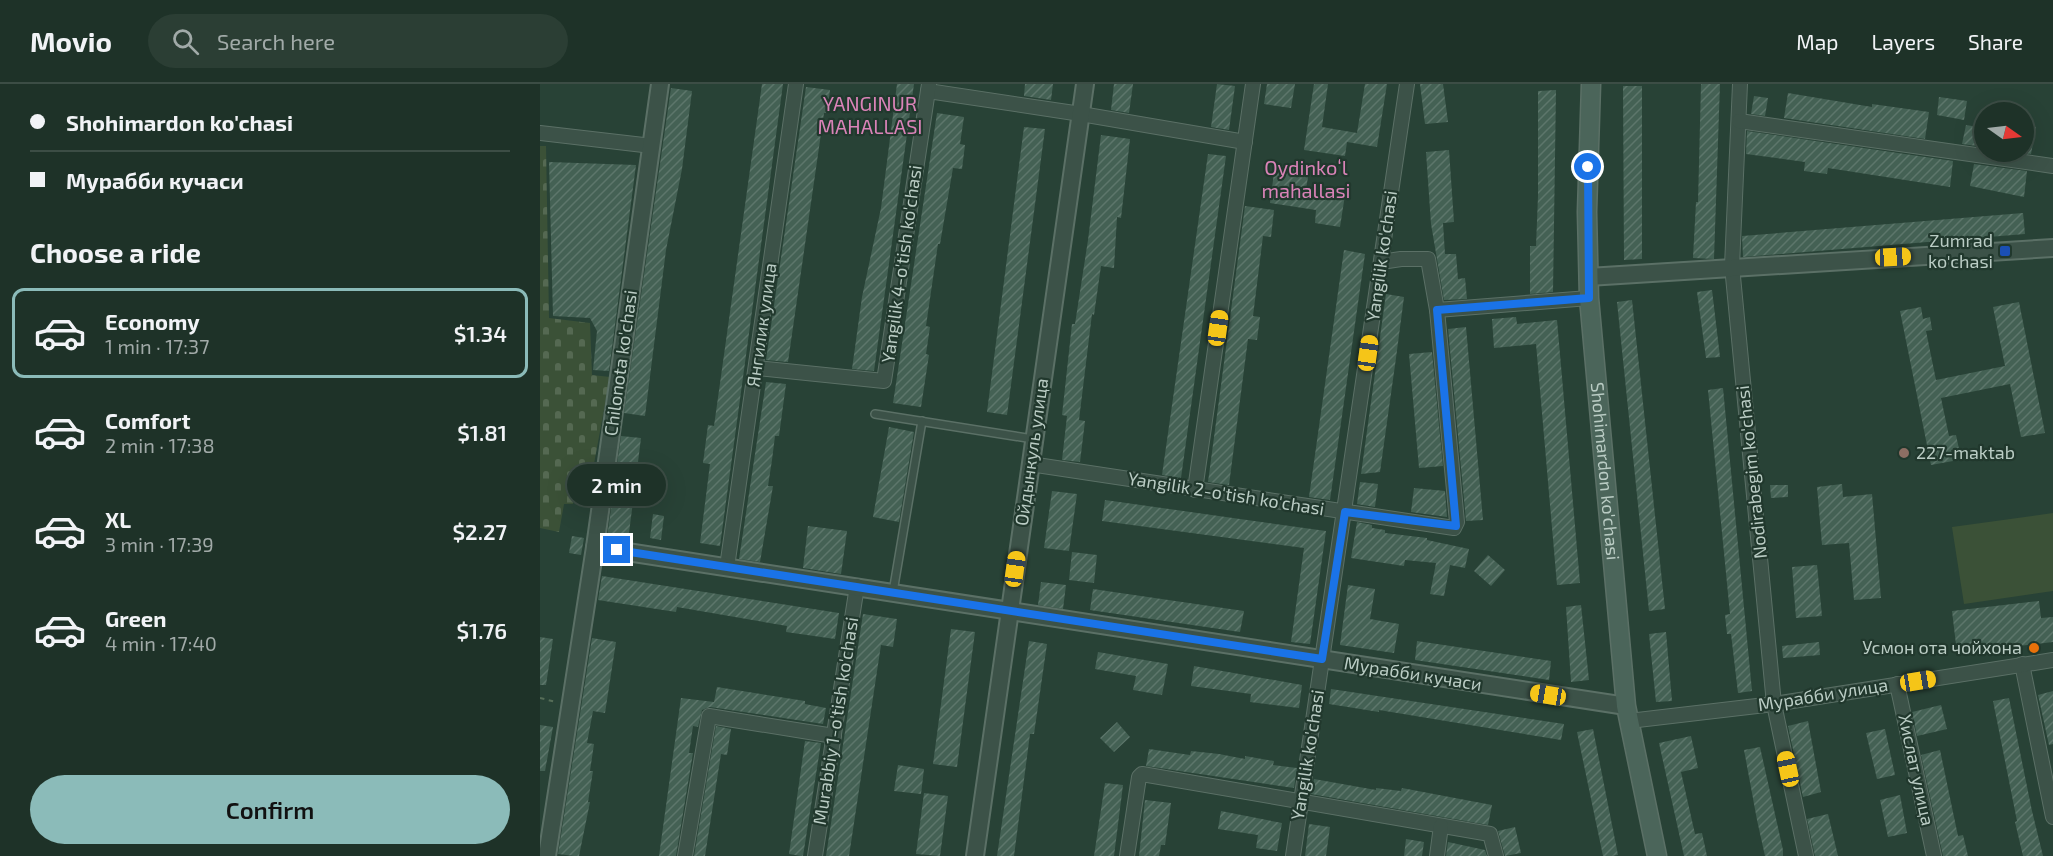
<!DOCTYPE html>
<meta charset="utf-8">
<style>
body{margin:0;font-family:"Exo 2",sans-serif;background:#2b3e34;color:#f1f3f6;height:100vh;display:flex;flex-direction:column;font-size:22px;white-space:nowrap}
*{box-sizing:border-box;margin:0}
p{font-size:20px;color:#a1aaa8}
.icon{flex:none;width:33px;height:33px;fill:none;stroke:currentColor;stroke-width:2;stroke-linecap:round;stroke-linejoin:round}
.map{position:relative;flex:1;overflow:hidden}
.details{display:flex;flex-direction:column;background:#1e3228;width:540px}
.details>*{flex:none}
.hud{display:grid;align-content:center;height:132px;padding:0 30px;background:#1e3228}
.needle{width:39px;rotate:104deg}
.controls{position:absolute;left:1434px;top:18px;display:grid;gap:12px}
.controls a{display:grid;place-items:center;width:60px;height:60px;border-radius:50%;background:#1e3228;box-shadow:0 6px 24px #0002,0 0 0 2px #3c4d45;font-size:30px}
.end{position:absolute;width:27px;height:27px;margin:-14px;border:8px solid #1a73e8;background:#fff;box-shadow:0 0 0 3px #fff}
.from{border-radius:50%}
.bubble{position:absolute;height:42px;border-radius:21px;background:#1e3228;box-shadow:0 6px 24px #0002,0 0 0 2px #3c4d45;font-size:20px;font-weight:600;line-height:42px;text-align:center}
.car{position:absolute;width:18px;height:36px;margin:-18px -9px;border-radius:8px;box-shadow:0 0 4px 2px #0007;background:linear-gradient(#f5c518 24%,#345 0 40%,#f5c518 0 76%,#345 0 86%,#f5c518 0)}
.hud b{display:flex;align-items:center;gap:21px;height:57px;font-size:22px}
.hud b+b{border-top:2px solid #3c4d45}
.hud i{width:15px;height:15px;background:#f1f3f6}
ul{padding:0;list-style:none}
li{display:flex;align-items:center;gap:18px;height:90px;margin:0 12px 9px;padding:0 18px;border:3px solid transparent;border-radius:12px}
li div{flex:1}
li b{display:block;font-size:22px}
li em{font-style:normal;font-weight:600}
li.selected{border-color:#8bbbb9}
li>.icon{width:54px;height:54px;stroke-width:1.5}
h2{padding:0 30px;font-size:27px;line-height:72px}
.cta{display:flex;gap:12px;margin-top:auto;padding:12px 30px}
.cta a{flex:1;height:69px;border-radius:36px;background:#8bbbb9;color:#111;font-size:24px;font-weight:600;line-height:69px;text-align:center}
header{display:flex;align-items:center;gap:36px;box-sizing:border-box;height:84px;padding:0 30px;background:#1e3228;border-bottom:2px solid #3c4d45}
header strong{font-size:28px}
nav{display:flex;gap:33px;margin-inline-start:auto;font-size:21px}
.search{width:420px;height:54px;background:#2b3e34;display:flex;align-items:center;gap:15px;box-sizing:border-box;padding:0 21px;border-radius:33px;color:#a1aaa8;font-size:22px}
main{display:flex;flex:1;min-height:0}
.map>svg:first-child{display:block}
.grass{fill:#3b5137}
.cemetery{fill:url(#cemetery-stones)}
.building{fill:url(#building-hatch)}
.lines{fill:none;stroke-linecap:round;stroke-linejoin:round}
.service-casing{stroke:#5b7066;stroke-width:10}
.minor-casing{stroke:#5b7066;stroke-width:16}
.tertiary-casing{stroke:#5b7066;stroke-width:20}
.secondary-casing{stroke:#5b7066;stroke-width:21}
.path{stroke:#566d58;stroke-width:2;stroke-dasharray:4.5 4.5;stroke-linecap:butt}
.service{stroke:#3c5248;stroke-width:7}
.minor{stroke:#3c5248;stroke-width:14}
.tertiary{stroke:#3c5248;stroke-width:16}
.secondary{stroke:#4b655a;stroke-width:18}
.route{stroke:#1a73e8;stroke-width:8}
.transit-dot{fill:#1a4fb4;stroke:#21382d;stroke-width:2}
.education-dot{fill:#8d6e63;stroke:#21382d;stroke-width:2}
.food-dot{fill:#e8710a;stroke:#21382d;stroke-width:2}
.labels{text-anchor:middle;stroke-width:4.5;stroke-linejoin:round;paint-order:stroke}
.poi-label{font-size:18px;fill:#baccc4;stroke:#21382d;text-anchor:end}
.street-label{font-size:18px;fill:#baccc4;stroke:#21382d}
.neighbourhood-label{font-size:20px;fill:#da83b8;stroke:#21382d}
</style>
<header>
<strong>Movio</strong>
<div class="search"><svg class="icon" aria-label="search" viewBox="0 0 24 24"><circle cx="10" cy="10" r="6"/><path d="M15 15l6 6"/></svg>Search here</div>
<nav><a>Map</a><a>Layers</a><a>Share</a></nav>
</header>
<main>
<section class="details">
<div class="hud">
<b><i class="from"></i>Shohimardon ko'chasi</b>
<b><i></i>Мурабби кучаси</b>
</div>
<h2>Choose a ride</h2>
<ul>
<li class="selected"><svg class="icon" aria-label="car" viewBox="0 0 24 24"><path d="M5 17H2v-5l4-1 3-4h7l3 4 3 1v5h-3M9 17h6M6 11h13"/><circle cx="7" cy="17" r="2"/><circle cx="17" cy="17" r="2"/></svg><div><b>Economy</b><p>1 min · 17:37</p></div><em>$1.34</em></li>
<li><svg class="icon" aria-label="car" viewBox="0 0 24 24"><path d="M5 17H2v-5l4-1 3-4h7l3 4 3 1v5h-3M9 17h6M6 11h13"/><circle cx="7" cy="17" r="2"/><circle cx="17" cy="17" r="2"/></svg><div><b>Comfort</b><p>2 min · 17:38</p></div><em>$1.81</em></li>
<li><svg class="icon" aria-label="car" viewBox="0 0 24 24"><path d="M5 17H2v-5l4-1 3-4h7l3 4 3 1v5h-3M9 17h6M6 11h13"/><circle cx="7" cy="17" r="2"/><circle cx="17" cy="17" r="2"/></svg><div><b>XL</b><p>3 min · 17:39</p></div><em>$2.27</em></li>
<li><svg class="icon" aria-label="car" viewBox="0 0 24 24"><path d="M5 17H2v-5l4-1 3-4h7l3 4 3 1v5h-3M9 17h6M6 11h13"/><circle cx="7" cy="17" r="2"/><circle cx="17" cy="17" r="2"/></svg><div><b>Green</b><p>4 min · 17:40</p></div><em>$1.76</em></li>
</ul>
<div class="cta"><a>Confirm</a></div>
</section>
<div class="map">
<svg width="1513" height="772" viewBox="0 0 1513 772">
<defs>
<pattern id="cemetery-stones" width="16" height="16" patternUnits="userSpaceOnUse" patternTransform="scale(1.5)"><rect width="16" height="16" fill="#3b5137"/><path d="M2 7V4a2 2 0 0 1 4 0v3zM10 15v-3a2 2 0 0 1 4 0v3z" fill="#556952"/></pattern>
<pattern id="building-hatch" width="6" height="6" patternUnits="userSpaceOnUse" patternTransform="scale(1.5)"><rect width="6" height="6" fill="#446154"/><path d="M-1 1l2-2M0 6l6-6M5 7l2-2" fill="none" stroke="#5d766b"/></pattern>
</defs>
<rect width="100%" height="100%" fill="#284236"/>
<polygon class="grass" points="1513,429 1513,507 1424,520 1412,443"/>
<polygon class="cemetery" points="0,62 6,62 9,234 50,239 52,291 70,293 51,396 39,394 33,420 24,420 19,448 0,444"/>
<g class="building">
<polygon points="222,0 243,0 180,462 160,459 170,380 163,379 168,341 174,342"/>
<polygon points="357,0 374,0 334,287 312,285 322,213 341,124"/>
<polygon points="485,0 513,0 511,16 484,12"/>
<polygon points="574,0 593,0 589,29 571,26"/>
<polygon points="677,0 695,2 689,46 671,43"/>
<polygon points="727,0 755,0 751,24 724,20"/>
<polygon points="774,0 788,0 782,43 817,49 825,0 847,0 837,63 807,58 805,72 764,66"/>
<polygon points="880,0 903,0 908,38 885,40"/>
<polygon points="1161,0 1180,0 1174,175 1153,174 1156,118 1158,118"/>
<polygon points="1083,2 1102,2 1102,175 1084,176"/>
<polygon points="266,3 290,6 287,29 284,29 248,278 226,276"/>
<polygon points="131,4 152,7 142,85 126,166 105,332 84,329"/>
<polygon points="1016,6 1013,208 990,210 990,162 996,162 998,112 998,7"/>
<polygon points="1248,9 1332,23 1332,20 1389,28 1385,55 1244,34"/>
<polygon points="1214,12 1228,14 1225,32 1211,30"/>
<polygon points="1399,13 1427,17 1424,36 1397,31"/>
<polygon points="397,29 424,33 420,60 425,61 422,85 413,84 400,160 398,160 386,242 390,243 386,270 389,271 381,323 353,319"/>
<polygon points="1426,41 1444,44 1444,63 1422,60"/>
<polygon points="1484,41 1496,43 1491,70 1475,68 1484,68"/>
<polygon points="484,43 505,45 467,331 447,328"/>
<polygon points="1207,47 1413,77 1410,103 1288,84 1287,90 1264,87 1265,78 1206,70"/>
<polygon points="561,51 590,55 581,134 577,133 574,184 561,182 554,231 552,230 539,336 545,337 540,378 522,376 527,332 522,331 532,240 535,240 548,156"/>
<polygon points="909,66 914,138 903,139 905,170 916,170 918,195 925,194 927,215 904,216 891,140 886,68"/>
<polygon points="668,70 686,72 641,394 622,391"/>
<polygon points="9,78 96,81 69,287 53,286 57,247 50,234 13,232"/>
<polygon points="1434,80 1487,87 1484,113 1430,102"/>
<polygon points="735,81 769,87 766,105 805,111 800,143 775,139 776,126 730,119"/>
<polygon points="705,122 734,126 731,153 723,152 713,232 720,233 717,256 708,255 689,401 668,398"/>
<polygon points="1483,129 1485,150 1203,173 1202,152"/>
<polygon points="804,166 825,170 790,416 769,413"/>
<polygon points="1172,206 1180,273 1166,274 1157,208"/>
<polygon points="846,210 864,213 856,274 840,388 821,390"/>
<polygon points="1092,216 1125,525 1109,527 1077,218"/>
<polygon points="1479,218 1505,349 1481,353 1470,300 1401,314 1409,352 1416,351 1419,365 1411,366 1413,377 1391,381 1360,227 1381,223 1383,235 1390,233 1392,246 1386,247 1396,296 1465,282 1453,223"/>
<polygon points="976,233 977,240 1017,236 1040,499 1017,501 996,260 954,264 952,235"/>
<polygon points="926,243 943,436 926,437 908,245"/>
<polygon points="892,268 903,382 879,384 869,270"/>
<polygon points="226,298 246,300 239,352 235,352 232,376 228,402 233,402 220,478 199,475"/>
<polygon points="1183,304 1212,607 1198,609 1191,550 1187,550 1185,531 1190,530 1168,306"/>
<polygon points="349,343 374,348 359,438 333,433"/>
<polygon points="81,352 101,354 88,457 67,454"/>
<polygon points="820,398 838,400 835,423 817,420"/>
<polygon points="1302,400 1303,413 1332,410 1341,514 1314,516 1309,459 1282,461 1277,403"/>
<polygon points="1230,401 1248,401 1248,413 1231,414"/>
<polygon points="874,404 905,407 907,433 871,428"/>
<polygon points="512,407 537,410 529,467 504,464"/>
<polygon points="565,416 786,447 770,560 751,558 764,464 562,437"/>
<polygon points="113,430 124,432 121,456 110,454"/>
<polygon points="817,438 832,441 832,444 845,446 845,449 887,454 887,456 929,465 925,484 910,481 904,512 890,510 896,479 865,476 864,482 811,474"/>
<polygon points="268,442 307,447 301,490 263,484"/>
<polygon points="32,452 44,454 41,471 29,469"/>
<polygon points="532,468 557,471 554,499 529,496"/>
<polygon points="948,471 965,486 951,502 934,487"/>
<polygon points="1277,481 1282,532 1256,534 1252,483"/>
<polygon points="62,492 299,529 295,555 246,548 247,542 137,523 136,528 58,516"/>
<polygon points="501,498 526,501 523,525 498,521"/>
<polygon points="808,501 835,505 830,535 859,540 854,569 800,561"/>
<polygon points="553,505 704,527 700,548 550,526"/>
<polygon points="1499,517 1501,534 1513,533 1513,558 1417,569 1412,527"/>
<polygon points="1041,521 1049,596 1031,598 1026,523"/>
<polygon points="323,530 357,535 353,563 341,561 309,772 286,772"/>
<polygon points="411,545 435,548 417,683 393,680"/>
<polygon points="1126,548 1132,617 1116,618 1109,550"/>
<polygon points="0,553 13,555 6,601 0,601"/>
<polygon points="52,554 76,558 65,629 53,627 47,659 54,660 50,687 53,687 48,718 50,718 39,772 34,772 18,770"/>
<polygon points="489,557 507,560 494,650 490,650 474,772 457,772"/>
<polygon points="877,557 1011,577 1009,596 875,576"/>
<polygon points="1279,558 1280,571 1243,574 1242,562"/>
<polygon points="558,568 628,580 622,611 593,606 596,592 555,585"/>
<polygon points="654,582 762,601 759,624 710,618 711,610 651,602"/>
<polygon points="177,603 265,617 265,620 286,624 283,640 170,623 162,626 158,643 153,642 149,669 153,669 136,772 119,772 141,614 174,618"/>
<polygon points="791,605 1024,640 1021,656 839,626 839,628 789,620"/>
<polygon points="1513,607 1513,660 1509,661 1498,611"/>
<polygon points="1469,614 1492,727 1503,772 1483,772 1475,738 1477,737 1453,617"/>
<polygon points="1401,621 1407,645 1377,652 1372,628"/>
<polygon points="1268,637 1281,708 1263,713 1248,642"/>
<polygon points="577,638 590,653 574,668 560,654"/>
<polygon points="0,641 13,643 5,687 0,687"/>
<polygon points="176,642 191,645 187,671 181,670 165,772 154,772"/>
<polygon points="1053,645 1078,771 1072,772 1063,772 1037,648"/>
<polygon points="1345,645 1355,691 1337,695 1326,649"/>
<polygon points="1151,652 1158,684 1141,688 1155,750 1162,749 1167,772 1144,772 1119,659"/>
<polygon points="265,657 281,659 263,772 261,772 249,770"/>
<polygon points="1220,663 1243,766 1243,772 1225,772 1217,736 1204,666"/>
<polygon points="609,665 650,671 651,667 679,670 705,675 705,672 734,677 733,681 757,684 754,704 606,682"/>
<polygon points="1400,666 1418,752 1423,751 1428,772 1403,772 1381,671"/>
<polygon points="358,681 384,685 381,710 354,707"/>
<polygon points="774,695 836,706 836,704 861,707 862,704 952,721 948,741 771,710"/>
<polygon points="565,699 583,701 574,772 554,772"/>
<polygon points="384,709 408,712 400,772 376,770"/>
<polygon points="1360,711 1367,749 1348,753 1340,716"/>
<polygon points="605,716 631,719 625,761 621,761 619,772 599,772"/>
<polygon points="681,727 742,739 737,767 716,764 718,751 678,745"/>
<polygon points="1288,730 1298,772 1275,772 1267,735"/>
<polygon points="769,740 790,743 786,772 765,772"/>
<polygon points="975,743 981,769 965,772 958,747"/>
<polygon points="866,755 884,758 882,772 864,772"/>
<polygon points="908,758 945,766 947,772 906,772"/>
</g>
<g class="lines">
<defs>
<g id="service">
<polyline points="335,330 493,355"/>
<polyline points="353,508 382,337"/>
</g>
<g id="minor">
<polyline points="1200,0 1192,182 1234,620 1266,772"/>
<polyline points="388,7 541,30 705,58"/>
<polyline points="1199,37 1513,82"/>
<polyline points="0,49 112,62"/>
<polyline points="897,226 1049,214"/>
<polyline points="217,284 344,297 389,0"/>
<polyline points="490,380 914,444 917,438 897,226 888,175 861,175 841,178"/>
<polyline points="655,406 713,0"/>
<polyline points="187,483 256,0"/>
<polyline points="1482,580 1513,733"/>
<polyline points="1357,600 1394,772"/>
<polyline points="1089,637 1234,620 1513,576"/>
<polyline points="145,772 169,632 294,652"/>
<polyline points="275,772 317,502"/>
<polyline points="587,772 599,693 602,690 950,750 956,772"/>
<polyline points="753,772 867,0"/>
<polyline points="897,772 901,742"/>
</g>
<g id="tertiary">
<polyline points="1048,193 1513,164"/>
<polyline points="55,463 1086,622"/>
<polyline points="7,772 55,463 120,0"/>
<polyline points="435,772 545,0"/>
</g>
<g id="secondary">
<path id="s1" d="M1051,0l-4,128 2,86 37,408 31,150"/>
</g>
</defs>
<use href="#service" class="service-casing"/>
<use href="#minor" class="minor-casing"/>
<use href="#tertiary" class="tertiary-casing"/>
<use href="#secondary" class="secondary-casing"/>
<polyline class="path" points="0,614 16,618"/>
<use href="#service" class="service"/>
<use href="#minor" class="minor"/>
<use href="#tertiary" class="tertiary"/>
<use href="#secondary" class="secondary"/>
</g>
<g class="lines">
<polyline class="route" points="77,466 782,575 805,428 916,442 897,226 1049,214 1048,83"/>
</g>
<rect class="transit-dot" x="1459" y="161" width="12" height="12" rx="3"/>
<circle class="education-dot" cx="1364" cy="369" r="6"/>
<circle class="food-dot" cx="1494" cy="564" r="6"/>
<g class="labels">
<g class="poi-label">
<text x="1453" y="163">Zumrad<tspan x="1453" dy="21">ko'chasi</tspan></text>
<text x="1376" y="375" text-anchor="start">227-maktab</text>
<text x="1482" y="570">Усмон ота чойхона</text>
</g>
<g class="street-label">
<text transform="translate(842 172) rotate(-82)" y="6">Yangilik ko'chasi</text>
<text transform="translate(362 180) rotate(-82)" y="6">Yangilik 4-o'tish ko'chasi</text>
<text transform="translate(222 241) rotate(-82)" y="6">Янгилик улица</text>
<text transform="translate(81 279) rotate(-82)" y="6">Chilonota ko'chasi</text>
<text transform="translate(492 368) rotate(-82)" y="6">Ойдынкуль улица</text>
<text dy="6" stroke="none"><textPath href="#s1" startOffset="388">Shohimardon ko'chasi</textPath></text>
<text transform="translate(1212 388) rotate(-96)" y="6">Nodirabegim ko'chasi</text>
<text transform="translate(686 410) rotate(9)" y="6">Yangilik 2-o'tish ko'chasi</text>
<text transform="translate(873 590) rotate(9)" y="6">Мурабби кучаси</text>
<text transform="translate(1283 611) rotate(-9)" y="6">Мурабби улица</text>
<text transform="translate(296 637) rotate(-81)" y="6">Murabbiy 1-o'tish ko'chasi</text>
<text transform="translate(768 671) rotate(-81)" y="6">Yangilik ko'chasi</text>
<text transform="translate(1376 686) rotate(78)" y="6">Хислат улица</text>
</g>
<g class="neighbourhood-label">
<text x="330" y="27">YANGINUR<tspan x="330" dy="23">MAHALLASI</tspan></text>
<text x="766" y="91">Oydinkoʻl<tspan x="766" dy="23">mahallasi</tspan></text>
</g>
</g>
</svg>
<div class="controls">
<a><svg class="needle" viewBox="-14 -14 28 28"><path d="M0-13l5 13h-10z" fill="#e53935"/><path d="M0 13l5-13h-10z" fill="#a1aaa8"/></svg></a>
</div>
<i class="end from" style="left:1048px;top:83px"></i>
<i class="end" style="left:77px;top:466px"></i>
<div class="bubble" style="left:27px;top:380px;width:99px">2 min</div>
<i class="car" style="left:1353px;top:173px;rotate:87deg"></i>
<i class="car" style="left:678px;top:244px;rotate:8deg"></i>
<i class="car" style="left:828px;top:269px;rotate:8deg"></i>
<i class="car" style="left:475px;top:485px;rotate:8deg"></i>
<i class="car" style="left:1378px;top:597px;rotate:81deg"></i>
<i class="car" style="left:1008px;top:611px;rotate:279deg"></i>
<i class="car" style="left:1248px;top:685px;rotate:348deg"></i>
</div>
</main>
